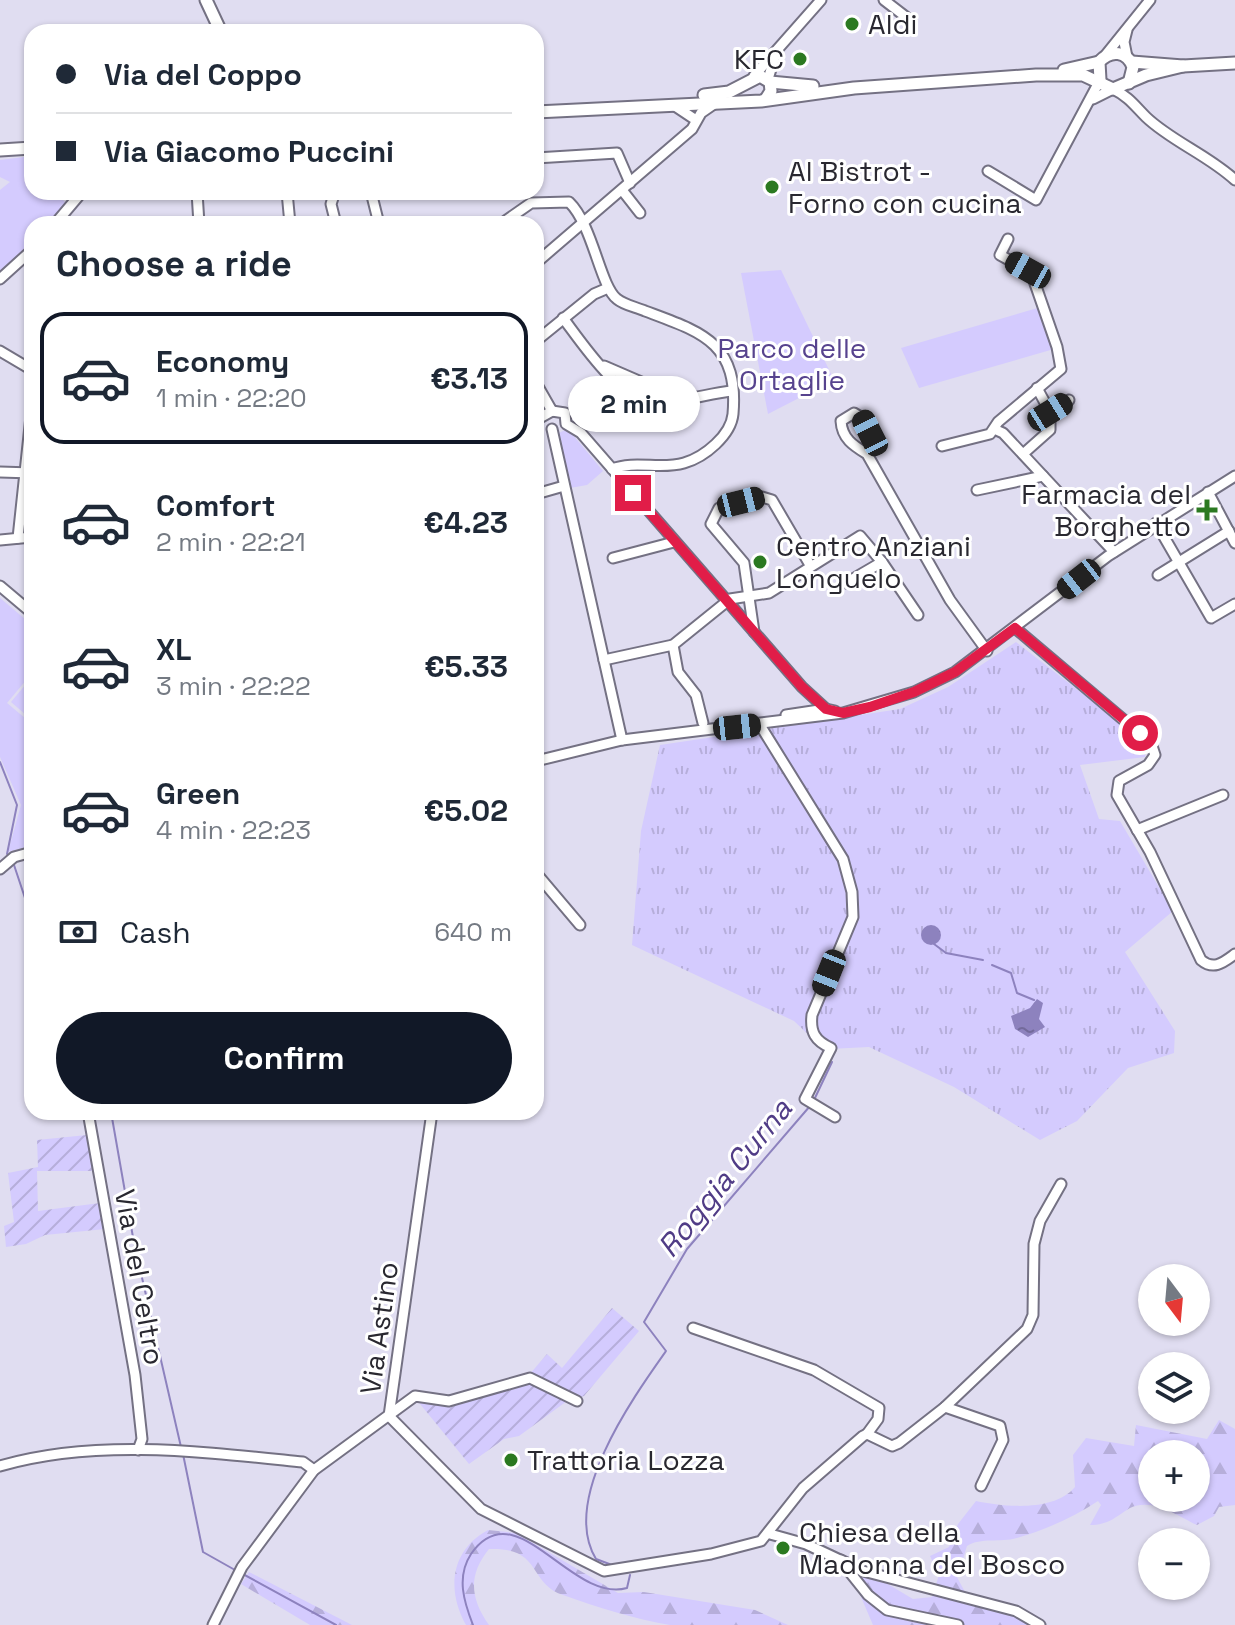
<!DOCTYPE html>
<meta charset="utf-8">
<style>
body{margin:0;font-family:"Space Grotesk",sans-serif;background:#f6f6f7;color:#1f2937;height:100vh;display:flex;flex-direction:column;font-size:30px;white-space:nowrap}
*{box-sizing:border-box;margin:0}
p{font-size:26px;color:#747a83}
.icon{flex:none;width:44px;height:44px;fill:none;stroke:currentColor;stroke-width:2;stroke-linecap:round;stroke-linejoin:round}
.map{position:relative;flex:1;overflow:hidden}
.sheet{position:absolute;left:24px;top:216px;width:520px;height:904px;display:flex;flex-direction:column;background:#fff;border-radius:24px;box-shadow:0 2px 6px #0004}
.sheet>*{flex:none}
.hud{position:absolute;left:24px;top:24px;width:520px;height:176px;border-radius:24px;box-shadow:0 2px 6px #0004;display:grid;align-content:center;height:176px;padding:0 32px;background:#fff}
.needle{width:52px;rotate:164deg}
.tools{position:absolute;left:1138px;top:1264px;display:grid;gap:16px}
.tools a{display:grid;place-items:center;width:72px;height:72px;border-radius:50%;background:#fff;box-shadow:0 2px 6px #0004;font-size:40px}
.end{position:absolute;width:36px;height:36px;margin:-18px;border:10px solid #e11d48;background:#fff;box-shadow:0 0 0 4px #fff}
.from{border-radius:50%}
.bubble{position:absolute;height:56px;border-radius:28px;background:#fff;box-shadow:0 2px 6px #0004;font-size:26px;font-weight:700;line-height:56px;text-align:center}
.car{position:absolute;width:24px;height:48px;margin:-24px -12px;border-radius:10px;box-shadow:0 0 6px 2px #0007;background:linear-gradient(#222 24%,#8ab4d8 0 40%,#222 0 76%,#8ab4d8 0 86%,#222 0)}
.hud b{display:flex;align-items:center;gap:28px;height:76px;font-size:30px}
.hud b+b{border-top:2px solid #e0e1e3}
.hud i{width:20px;height:20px;background:#1f2937}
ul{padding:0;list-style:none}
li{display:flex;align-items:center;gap:24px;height:132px;margin:0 16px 12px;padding:0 16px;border:4px solid transparent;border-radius:24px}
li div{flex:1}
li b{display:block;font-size:30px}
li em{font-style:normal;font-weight:700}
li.current{border-color:#111827}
li>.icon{width:72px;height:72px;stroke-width:1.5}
h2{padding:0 32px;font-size:36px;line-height:96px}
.pay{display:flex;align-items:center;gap:20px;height:88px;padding:0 32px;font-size:30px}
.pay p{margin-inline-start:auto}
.cta{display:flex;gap:16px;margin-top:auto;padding:16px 32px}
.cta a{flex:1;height:92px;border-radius:48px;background:#111827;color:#fff;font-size:32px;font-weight:700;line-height:92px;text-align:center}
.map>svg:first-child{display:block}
.grass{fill:url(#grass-tufts)}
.forest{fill:url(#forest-firs);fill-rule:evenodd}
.park{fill:#d4cbfe}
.garden{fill:url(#garden-furrows)}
.water{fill:url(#water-ripples)}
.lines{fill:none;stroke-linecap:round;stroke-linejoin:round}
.stream{stroke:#8d82be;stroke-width:2}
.minor-casing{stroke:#747183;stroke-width:13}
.major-casing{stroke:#747183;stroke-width:15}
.minor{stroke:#fff;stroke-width:9}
.major{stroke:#fff;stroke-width:11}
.route{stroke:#e11d48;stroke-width:10}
.poi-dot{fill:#2b7921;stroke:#fff;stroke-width:3}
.labels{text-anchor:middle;stroke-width:6;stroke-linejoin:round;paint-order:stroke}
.poi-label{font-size:28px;fill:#292830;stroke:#fff;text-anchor:start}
.park-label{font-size:28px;fill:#57438e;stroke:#fff}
.street-label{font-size:28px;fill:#292830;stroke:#fff}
.water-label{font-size:30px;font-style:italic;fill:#503c86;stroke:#fff}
</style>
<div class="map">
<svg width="1235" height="1625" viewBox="0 0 1235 1625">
<defs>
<pattern id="grass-tufts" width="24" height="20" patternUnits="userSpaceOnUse" patternTransform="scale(2)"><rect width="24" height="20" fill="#d4cbfe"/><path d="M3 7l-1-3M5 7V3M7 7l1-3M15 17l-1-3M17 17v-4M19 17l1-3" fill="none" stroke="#b6aeda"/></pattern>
<pattern id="forest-firs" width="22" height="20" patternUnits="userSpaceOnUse" patternTransform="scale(2)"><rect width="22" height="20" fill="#d4cbfe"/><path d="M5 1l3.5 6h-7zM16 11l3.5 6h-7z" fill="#b6aeda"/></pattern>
<pattern id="garden-furrows" width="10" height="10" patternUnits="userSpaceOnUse" patternTransform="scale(2)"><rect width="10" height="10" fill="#d4cbfe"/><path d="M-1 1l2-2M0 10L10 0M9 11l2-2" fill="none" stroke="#b6aeda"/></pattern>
<pattern id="water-ripples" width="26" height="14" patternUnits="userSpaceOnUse" patternTransform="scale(2)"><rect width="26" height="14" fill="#8d82be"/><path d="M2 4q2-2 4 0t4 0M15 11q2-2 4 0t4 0" fill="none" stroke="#736a9b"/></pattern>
</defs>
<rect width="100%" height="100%" fill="#e0ddf1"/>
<polygon class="grass" points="1016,642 1146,743 1145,757 1080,765 1099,819 1120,821 1173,911 1125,952 1175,1031 1174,1053 1128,1068 1077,1121 1040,1140 954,1087 869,1047 829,1049 816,1042 794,1021 632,945 641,831 660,745 900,709 948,687"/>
<g class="forest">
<path d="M1219,1420l16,9v76l-16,2 -5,9 -17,9c-19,-9 -45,-28 -67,-17 -15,9 -21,17 -40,17l11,-20 -3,-4c-24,16 -53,29 -81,37 -17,5 -36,-1 -50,8l-6,19 -9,3 19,35 70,22h-168l-12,-28v-21l20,4 32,19 19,-2 7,-22 -9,-19 19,-9 9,-23 18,-23c29,6 78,11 99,-14l-2,-32 13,-17 48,8 2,-21 71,14zM1152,1454h44v44h-44z"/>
<path d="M488,1530l28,3 102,60 26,-1 111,18 33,15c-38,0 -80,0 -118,0 -36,-6 -73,-18 -107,-30 -36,-12 -20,-48 -74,-46 -21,26 -19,49 0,76h-23c-20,-36 -15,-75 22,-95z"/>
<polygon points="249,1572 352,1625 310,1625 241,1584"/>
</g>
<g class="park">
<polygon points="24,157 32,168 32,192 55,192 68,205 51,224 32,224 32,245 0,276 0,190 10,182 0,177 0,160"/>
<polygon points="781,270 834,380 768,414 741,273"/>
<polygon points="1041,307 1054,349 919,388 901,348"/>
<polygon points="568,429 603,471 587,485 570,488 556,434"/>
<polygon points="0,598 32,625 32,673 7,703 32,724 32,845 8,852 21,805 0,757"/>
<polygon points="32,677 32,720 11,702"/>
</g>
<g class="garden">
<polygon points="87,1135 92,1171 37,1171 38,1211 100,1203 105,1229 45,1235 26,1244 6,1247 4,1226 14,1222 8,1173 38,1167 37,1140"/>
<polygon points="612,1308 639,1331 584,1396 567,1401 519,1436 504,1439 469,1464 416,1399 446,1405 523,1382 547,1354 562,1368"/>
</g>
<g class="water">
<circle cx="931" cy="935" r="10"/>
<polygon points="1037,999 1043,1003 1039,1019 1045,1027 1028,1037 1015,1029 1011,1016 1030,1008"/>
</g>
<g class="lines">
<g class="stream">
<polyline points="0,762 17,805 7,854"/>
<polyline points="14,865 25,898 32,905"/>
<polyline points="934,944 946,953 983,960"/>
<polyline points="992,965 1011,973 1017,993 1034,1000"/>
<polyline points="814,1100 832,1062"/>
<polyline points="111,1112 134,1243 181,1447"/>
<polyline points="183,1454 203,1552 235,1570"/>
<path d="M612,1565l-16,-6c-36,-59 36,-160 70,-208l-22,-29 43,-73 123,-143"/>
<polyline points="241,1573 336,1625"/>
<path d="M473,1625c-9,-23 -17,-48 -2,-71 45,-65 100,50 156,34l3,-13"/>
</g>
<defs>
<g id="minor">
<polyline points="884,0 906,17"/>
<polyline points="1104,57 1150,0"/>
<polyline points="1127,57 1124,42 1127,30"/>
<polyline points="754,76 821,0"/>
<polyline points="768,79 776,53"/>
<path d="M1093,99l20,-10c16,8 21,16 33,28 25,24 62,38 89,63"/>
<polyline points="675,106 693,118"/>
<polyline points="536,158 617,153 630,183"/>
<polyline points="988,171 1036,200 1100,80"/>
<polyline points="622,190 640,213"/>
<polyline points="197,192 199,224"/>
<polyline points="287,192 290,224"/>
<polyline points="335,192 331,204 336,224"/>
<polyline points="371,192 379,224"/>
<polyline points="55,224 82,192"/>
<path d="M501,224l30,-21 38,-1c24,23 31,84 48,97 7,6 19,8 28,12 56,21 94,31 88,103 -2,21 -28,43 -49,49 -23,7 -49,-3 -72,6"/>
<polyline points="536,263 692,129 701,113 714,104"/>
<polyline points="0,279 32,250"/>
<path d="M563,318c19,25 55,80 88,83 26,3 54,-7 80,-10"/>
<polyline points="536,341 594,294 608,288"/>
<polyline points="0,351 32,370"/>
<polyline points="604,366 678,398"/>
<polyline points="536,383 552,411"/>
<polyline points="552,411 565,413 566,424 581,433 802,687 826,709 835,711"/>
<polyline points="1050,412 1069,400"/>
<polyline points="536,420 552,411"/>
<polyline points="552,429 622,740"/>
<polyline points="994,429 1003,433 1114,552"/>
<polyline points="942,446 990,434 998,422 1061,369 1057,347 1031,272 1000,255 1008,239"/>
<path d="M867,454c2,-17 4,-33 -13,-41l-13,8c1,18 13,25 26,33l83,146 37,51"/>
<polyline points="1023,454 1050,430 1050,412 1037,388"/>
<polyline points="0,472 32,473"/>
<polyline points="977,490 1043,476"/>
<polyline points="1208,492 1235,543"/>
<polyline points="536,494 564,486"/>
<polyline points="1156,523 1211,618 1235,604"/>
<polyline points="18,538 32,407"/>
<polyline points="0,540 32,537"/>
<polyline points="613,558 674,542"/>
<polyline points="1158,575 1229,531"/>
<polyline points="846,583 882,562"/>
<polyline points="0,586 32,613"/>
<path d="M1015,628l136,115 4,12 -7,10 -29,16 -2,14 33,57 51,108c13,11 23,2 34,-6"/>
<polyline points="754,632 744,563 711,524 719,508 762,497 772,500 810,565"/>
<polyline points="673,645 678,672 696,695 703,723"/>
<polyline points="604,660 673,645 730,599 769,593 860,536 882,562 918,615"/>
<polyline points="786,715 826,709"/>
<path d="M760,725l83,134 9,33 1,25 -41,98c-2,17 3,26 19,33l-26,51 30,18"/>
<polyline points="536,761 622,740 843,713 914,692 955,672 1108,556 1235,476"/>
<polyline points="1137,830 1223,795"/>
<polyline points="0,869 14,857 32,852"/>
<polyline points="536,873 580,925"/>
<polyline points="88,1112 135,1375 142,1439 138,1450"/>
<polyline points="693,1328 814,1370 879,1408 878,1419 867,1434"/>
<polyline points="945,1407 1000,1426 1003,1440 981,1486"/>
<polyline points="389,1416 481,1509 604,1571 711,1554 761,1541 803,1488 863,1436 867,1434 892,1446 899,1443 945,1407 1027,1329 1033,1315 1034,1244 1040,1221 1061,1184"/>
<polyline points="389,1416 432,1112"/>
<path d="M0,1466c96,-28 205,-14 303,-4l11,8"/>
<polyline points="770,1534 806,1544 840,1560 868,1595 887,1610 958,1625"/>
<polyline points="841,1560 863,1571 1016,1611 1040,1625"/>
<polyline points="213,1625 242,1567 314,1470 415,1396 449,1401 530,1378 577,1401"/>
</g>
<g id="major">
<polyline points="206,0 221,32"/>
<polyline points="1132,62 1183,66 1235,63"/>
<polyline points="1064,70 1099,62"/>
<path d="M1100,80l-1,-18c12,-13 28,-11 34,5l-4,16"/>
<polyline points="770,82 813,86"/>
<polyline points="704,95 729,92 760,76 770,82 771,91 766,99"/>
<polyline points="536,112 761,101 854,88 1036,75 1083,75 1113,89 1146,75 1183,66"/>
<polyline points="0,150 32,148"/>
</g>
</defs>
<use href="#minor" class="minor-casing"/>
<use href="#major" class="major-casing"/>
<use href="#minor" class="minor"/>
<use href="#major" class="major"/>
</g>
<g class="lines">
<polyline class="route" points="633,493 802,687 826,709 843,713 870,707 914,692 955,672 1015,628 1140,733"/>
</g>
<g class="poi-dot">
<circle cx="852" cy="24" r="8"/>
<circle cx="800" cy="59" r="8"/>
<circle cx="772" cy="187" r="8"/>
<path d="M1203 498h8v8h8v8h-8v8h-8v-8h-8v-8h8z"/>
<circle cx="760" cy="562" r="8"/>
<circle cx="511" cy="1460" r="8"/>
<circle cx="783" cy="1548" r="8"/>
</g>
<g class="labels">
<g class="poi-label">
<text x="868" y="34">Aldi</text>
<text x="784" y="69" text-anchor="end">KFC</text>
<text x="788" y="181">Al Bistrot -<tspan x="788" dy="32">Forno con cucina</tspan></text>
<text x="1191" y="504" text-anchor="end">Farmacia del<tspan x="1191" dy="32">Borghetto</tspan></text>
<text x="776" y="556">Centro Anziani<tspan x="776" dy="32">Longuelo</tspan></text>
<text x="527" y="1470">Trattoria Lozza</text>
<text x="799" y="1542">Chiesa della<tspan x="799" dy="32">Madonna del Bosco</tspan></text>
</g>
<g class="park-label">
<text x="792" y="358">Parco delle<tspan x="792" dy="32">Ortaglie</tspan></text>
</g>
<g class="street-label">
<text transform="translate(140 1277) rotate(80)" y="10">Via del Celtro</text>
<text transform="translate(379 1328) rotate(-82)" y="10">Via Astino</text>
</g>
<g class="water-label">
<text transform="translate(725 1178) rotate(-51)" y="10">Roggia Curna</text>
</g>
</g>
</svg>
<div class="tools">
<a><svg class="needle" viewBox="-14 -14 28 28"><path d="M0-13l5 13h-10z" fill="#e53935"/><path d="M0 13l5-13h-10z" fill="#747a83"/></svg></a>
<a><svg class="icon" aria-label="layers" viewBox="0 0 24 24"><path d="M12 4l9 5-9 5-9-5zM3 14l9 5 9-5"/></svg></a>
<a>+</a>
<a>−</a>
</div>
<i class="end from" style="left:1140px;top:733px"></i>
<i class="end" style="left:633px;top:493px"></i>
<div class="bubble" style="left:568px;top:376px;width:132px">2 min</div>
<i class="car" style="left:1028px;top:270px;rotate:299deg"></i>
<i class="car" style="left:1050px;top:412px;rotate:58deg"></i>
<i class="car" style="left:870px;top:433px;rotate:333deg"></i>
<i class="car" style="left:741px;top:502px;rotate:76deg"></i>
<i class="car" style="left:1079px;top:579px;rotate:232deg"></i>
<i class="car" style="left:737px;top:727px;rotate:84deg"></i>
<i class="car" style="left:829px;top:973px;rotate:202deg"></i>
<div class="hud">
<b><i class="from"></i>Via del Coppo</b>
<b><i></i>Via Giacomo Puccini</b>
</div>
<section class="sheet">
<h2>Choose a ride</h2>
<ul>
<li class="current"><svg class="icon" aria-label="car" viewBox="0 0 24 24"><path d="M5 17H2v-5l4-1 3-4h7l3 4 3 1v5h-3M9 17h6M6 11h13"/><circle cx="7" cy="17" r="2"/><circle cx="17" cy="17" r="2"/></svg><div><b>Economy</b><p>1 min · 22:20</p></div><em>€3.13</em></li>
<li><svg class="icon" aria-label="car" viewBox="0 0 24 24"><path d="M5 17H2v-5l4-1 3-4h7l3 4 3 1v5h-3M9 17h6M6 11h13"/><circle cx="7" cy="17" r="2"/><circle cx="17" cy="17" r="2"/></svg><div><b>Comfort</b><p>2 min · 22:21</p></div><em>€4.23</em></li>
<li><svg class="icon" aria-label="car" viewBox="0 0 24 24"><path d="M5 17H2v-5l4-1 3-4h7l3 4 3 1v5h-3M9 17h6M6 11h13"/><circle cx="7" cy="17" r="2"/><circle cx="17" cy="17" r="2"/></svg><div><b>XL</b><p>3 min · 22:22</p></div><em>€5.33</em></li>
<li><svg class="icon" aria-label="car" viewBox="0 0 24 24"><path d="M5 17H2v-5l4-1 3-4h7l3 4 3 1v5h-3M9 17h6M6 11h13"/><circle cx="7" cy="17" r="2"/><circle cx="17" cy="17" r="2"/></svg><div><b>Green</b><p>4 min · 22:23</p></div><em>€5.02</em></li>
</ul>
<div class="pay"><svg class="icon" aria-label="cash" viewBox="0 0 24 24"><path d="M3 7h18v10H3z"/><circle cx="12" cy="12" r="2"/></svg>Cash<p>640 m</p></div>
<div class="cta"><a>Confirm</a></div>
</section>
</div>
